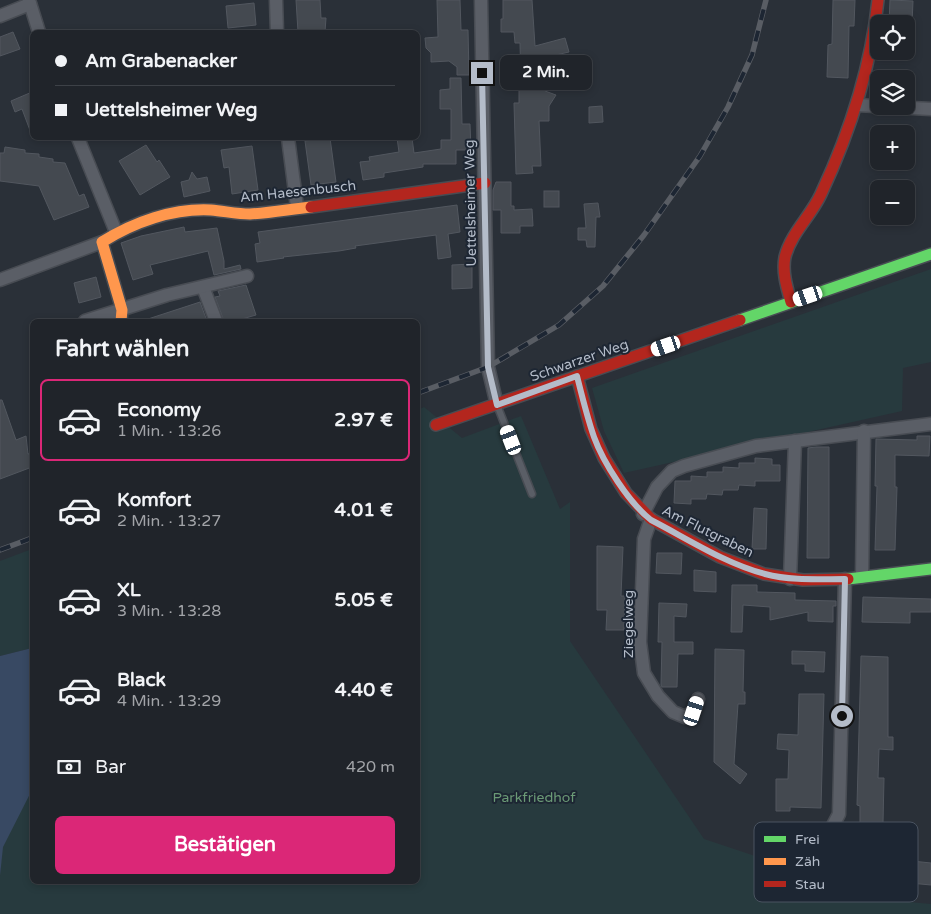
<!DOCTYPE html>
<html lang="de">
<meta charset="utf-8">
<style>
body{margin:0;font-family:"Varela Round",sans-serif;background:#282c32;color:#f1f3f6;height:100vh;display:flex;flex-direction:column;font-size:19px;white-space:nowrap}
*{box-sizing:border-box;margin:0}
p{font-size:16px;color:#a2a4a8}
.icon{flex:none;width:28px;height:28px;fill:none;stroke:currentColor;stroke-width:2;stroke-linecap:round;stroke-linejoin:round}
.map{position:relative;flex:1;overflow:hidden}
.side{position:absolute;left:30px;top:319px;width:390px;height:565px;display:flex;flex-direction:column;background:#20242a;border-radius:8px;box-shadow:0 2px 8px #0003,0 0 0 1px #3d4147}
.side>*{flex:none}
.hud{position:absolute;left:30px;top:30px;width:390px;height:110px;border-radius:8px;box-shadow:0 2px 8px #0003,0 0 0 1px #3d4147;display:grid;align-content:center;height:110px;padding:0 25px;background:#20242a}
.tools{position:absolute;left:870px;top:15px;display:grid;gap:10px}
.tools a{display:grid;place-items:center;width:45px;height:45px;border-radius:8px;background:#20242a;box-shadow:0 2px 8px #0003,0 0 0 1px #3d4147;font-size:25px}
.end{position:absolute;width:22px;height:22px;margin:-11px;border:6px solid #b4bcc9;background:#111;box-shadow:0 0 0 2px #111}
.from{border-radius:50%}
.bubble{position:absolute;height:35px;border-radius:8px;background:#20242a;box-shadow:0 2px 8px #0003,0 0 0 1px #3d4147;font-size:16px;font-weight:700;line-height:35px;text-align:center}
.car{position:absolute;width:15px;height:30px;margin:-15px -8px;border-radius:6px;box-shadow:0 0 4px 1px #0007;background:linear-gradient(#fff 24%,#345 0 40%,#fff 0 76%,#345 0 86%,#fff 0)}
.hud b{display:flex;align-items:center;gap:18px;height:48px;font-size:19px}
.hud b+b{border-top:1px solid #3d4147}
.hud i{width:12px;height:12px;background:#f1f3f6}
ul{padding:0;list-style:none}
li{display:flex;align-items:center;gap:15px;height:82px;margin:0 10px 8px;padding:0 15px;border:2px solid transparent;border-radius:8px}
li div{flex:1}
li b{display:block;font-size:19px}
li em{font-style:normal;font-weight:700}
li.current{border-color:#db2777}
li>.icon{width:45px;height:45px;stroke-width:1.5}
h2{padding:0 25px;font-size:22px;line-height:60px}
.pay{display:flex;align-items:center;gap:12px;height:55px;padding:0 25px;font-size:19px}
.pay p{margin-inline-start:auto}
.primary-button{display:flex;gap:10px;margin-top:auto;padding:10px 25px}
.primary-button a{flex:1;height:58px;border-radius:8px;background:#db2777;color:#fff;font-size:20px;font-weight:700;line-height:58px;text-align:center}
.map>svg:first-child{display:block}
.green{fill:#273a3e}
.water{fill:#384963}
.building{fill:#444950;stroke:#52575f}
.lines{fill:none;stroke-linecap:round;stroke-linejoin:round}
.lane-casing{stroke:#484c53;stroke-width:9}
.street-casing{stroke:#484c53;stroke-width:15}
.fast-casing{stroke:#484c53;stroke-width:14}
.slow-casing{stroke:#484c53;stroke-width:14}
.jam-casing{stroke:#484c53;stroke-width:14}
.lane{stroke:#5a5e66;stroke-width:6}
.street{stroke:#5a5e66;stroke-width:12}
.fast{stroke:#63d668;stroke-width:11}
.slow{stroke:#ff974d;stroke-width:11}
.jam{stroke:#b3261e;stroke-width:11}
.rail-casing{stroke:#595d64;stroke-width:5.5}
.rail{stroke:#1d2633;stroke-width:4;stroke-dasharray:11;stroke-linecap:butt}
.route{stroke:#b4bcc9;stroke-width:6}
.labels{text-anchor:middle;stroke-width:4;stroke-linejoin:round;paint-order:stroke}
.street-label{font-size:14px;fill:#b4bcc9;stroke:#1d2633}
.park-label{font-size:14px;fill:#6b9a76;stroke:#1d2633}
.key{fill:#1d2633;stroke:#4a5360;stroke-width:1}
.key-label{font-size:14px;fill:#b4bcc9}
</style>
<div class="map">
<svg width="931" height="914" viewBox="0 0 931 914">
<rect width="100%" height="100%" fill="#2a3038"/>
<g class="green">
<polygon points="931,269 931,362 903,368 902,411 624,473 604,431 592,388"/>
<polygon points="424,407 462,438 521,416 560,509 570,502 570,641 704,839 887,900 931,904 931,914 0,914 0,876 2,847 32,790 32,881 418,881 418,410"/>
<polygon points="32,549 32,648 0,656 0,561"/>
</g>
<polygon class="water" points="32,648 32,790 3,847 0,876 0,656"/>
<g class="building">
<polygon points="296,0 320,0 321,18 326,18 325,32 298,32"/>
<polygon points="437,0 460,0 461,30 468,30 469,75 457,75 457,67 449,61 431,62 431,53 426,48 425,38 438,37"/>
<polygon points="503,0 532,0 535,46 565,38 569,52 547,57 547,70 544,70 545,91 556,95 549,106 549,121 539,121 541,166 532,166 533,173 516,174 514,103 519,103 519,85 521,85 520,43 515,43 514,32 501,32 501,19 503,19"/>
<polygon points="833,0 855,0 854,26 849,26 848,78 827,77 828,45 832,44"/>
<polygon points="890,0 913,1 912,24 889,24"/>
<polygon points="254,3 256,25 228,28 226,6"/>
<polygon points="13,32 20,49 0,56 0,37"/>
<polygon points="450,78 461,78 462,124 470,124 471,150 456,150 456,164 423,164 423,167 384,173 384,177 363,180 360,162 370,161 369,157 399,152 397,138 412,138 414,153 441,149 441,140 451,140 451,109 440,109 440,90 450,89"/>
<polygon points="32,92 32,133 31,133 22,109 15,112 11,101"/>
<polygon points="602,106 603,122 589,123 589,107"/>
<polygon points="330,138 336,182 311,185 305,141"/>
<polygon points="146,145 157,162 159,160 170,177 140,195 119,161"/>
<polygon points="252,146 258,190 232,194 229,167 224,168 221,150"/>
<polygon points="5,147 25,150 25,153 39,154 39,157 53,159 53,162 65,163 79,196 84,194 89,207 54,220 39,186 0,181 0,153 4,153"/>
<polygon points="192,172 197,179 207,177 210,191 184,197 181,182 189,180"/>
<polygon points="496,182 511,182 511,206 514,206 514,210 532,209 533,226 520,226 520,233 501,233 501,210 493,210 493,190"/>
<rect x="544" y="191" width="15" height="16"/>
<polygon points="598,203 600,217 596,217 595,247 587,247 586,240 578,240 578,228 586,228 584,204"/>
<polygon points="457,205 460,232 448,234 451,257 438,259 436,235 355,246 356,248 339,251 283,257 284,258 257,262 255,244 260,243 258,232"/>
<polygon points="184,227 185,232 217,228 224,261 224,269 240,265 241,269 214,275 208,251 150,265 153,274 133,280 121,243 141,236"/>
<polygon points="472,264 472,288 452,289 452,265"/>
<polygon points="96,277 101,297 79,303 74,283"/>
<polygon points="246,285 256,315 235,321 224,321 215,297 220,296 218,291"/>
<polygon points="200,302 207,321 148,321 148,319"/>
<polygon points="0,400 2,400 16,440 26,436 28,454 32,453 32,467 0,479"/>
<polygon points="917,436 930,436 929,456 895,455 895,487 897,487 895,550 875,550 877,486 875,486 876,439 917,440"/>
<polygon points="816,447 829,447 829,558 807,558 808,448"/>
<polygon points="755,458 772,459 772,465 780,465 780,481 755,481 755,486 739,485 738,490 723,490 722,495 707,494 706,499 691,499 691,504 674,503 675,481 691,481 691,476 707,477 707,472 723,472 723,467 739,468 739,463 755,463"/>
<polygon points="754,508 767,509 766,549 752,549"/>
<polygon points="597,546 623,547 621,596 625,596 624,630 606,630 607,610 597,610"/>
<polygon points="657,553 682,553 681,574 656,573"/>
<polygon points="694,570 716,572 716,592 694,591"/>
<polygon points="732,585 757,585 757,592 795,593 795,600 836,601 836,606 833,606 833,622 808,621 808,612 770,620 770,607 743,605 742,632 731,632"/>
<polygon points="863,597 931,599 931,612 910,612 910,623 862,622"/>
<polygon points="659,603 687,604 686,617 674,616 674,642 693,642 693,654 678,654 677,687 662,687 661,685 662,642 658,642"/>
<polygon points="715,649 744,650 743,692 745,692 745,704 738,704 734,764 747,774 740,784 714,762"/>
<polygon points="792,651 825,652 824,672 805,671 805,664 792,664"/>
<polygon points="861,656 888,657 888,737 893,737 893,750 879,749 878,778 884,778 883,823 891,824 890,836 881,836 881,850 856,849 857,837 860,837 860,806 857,805"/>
<polygon points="799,694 824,694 821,808 790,807 790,811 776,811 776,779 788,779 789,750 777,749 778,734 798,735"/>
<polygon points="912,861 931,863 931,885 910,883"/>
</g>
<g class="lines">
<defs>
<polyline id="lane" points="497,405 532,494"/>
<g id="street">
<polyline points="29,0 39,32"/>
<polyline points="276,0 277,32"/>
<polyline points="481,0 488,367 497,405"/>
<polyline points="0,16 30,4"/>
<polyline points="857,105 931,109"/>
<polyline points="78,138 116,232"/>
<polyline points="288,138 297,207"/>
<polyline points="0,280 102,242"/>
<polyline points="203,287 216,321"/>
<polyline points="85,321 167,295 247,276"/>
<polyline points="643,514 657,487 672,471 684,466 756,446 931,424"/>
<polyline points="651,519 644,539 640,642 644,673 658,696 673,712 685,717 694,711 698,699"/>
<polyline points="862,577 864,431"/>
<polyline points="790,579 795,441"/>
<polyline points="829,833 839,814 845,579"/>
</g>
<g id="fast">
<polyline points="740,320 931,254"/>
<polyline points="848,579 931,569"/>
</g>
<path id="slow" d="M121,321l1,-11 -20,-68c32,-20 71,-34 109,-32 13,1 26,4 39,4 20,-1 41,-5 61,-7"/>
<g id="jam">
<polyline points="311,207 485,183"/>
<path d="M791,302c-4,-14 -9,-30 -6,-45 6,-24 26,-41 36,-63 29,-62 50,-126 57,-194"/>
<polyline points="577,376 591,429 604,458 626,493 651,519 720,557 764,574 803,580 848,579"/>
<polyline points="436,425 740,320"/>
</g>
</defs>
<use href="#lane" class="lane-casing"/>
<use href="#street" class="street-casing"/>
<use href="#fast" class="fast-casing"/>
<use href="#slow" class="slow-casing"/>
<use href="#jam" class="jam-casing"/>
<use href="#lane" class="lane"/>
<use href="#street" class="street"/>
<use href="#fast" class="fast"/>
<use href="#slow" class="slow"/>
<use href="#jam" class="jam"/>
<defs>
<g id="rail">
<polyline points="418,393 488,367 559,325 603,286 644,235 700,156 728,107 752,55 766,0"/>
<polyline points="0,550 32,538"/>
</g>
</defs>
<use href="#rail" class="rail-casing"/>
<use href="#rail" class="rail"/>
</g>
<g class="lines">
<path class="route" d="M482,73l6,294 9,38 80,-29c5,20 10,41 17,61 9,25 35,66 57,83 37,19 73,43 114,54 26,7 54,5 80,5l-3,137"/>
</g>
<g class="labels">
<g class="street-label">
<text transform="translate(298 191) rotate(-6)" y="5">Am Haesenbusch</text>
<text transform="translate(470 203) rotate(-91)" y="5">Uettelsheimer Weg</text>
<text transform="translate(579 360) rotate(-19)" y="5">Schwarzer Weg</text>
<text transform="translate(708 531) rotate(26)" y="5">Am Flutgraben</text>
<text transform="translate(628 624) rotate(-90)" y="5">Ziegelweg</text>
</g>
<g class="park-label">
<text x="534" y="802">Parkfriedhof</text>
</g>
</g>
<rect x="754" y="822" width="164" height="80" rx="8" class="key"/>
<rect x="764" y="836" width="22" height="6" fill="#63d668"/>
<rect x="764" y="858" width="22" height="7" fill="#ff974d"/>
<rect x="764" y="881" width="22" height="6" fill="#b3261e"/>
<g class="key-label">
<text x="795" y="844">Frei</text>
<text x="795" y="866">Zäh</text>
<text x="795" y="889">Stau</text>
</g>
</svg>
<div class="tools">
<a><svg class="icon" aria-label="locate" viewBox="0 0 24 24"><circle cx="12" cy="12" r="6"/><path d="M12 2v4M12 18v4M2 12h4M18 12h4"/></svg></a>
<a><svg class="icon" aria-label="layers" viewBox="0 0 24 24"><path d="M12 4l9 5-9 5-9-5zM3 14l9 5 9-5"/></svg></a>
<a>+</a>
<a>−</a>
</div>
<i class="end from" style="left:842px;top:716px"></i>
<i class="end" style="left:482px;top:73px"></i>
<div class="bubble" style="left:500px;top:55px;width:92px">2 Min.</div>
<i class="car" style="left:808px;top:296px;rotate:251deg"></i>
<i class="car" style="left:666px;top:346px;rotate:251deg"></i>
<i class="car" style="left:511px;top:440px;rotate:339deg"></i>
<i class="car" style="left:694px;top:711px;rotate:18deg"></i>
<div class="hud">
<b><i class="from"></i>Am Grabenacker</b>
<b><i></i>Uettelsheimer Weg</b>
</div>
<section class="side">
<h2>Fahrt wählen</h2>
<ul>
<li class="current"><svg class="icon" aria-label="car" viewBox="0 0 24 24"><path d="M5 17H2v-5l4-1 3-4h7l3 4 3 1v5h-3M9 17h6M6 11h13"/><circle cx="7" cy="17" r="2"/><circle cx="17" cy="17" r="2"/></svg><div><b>Economy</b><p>1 Min. · 13:26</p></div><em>2.97 €</em></li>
<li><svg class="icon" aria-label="car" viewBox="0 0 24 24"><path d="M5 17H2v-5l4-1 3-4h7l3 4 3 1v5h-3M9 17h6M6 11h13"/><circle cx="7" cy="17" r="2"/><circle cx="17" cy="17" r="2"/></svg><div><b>Komfort</b><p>2 Min. · 13:27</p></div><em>4.01 €</em></li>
<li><svg class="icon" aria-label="car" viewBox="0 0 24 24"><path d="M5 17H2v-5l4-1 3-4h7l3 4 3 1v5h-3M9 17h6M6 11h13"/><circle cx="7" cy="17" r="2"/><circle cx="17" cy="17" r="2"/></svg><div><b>XL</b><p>3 Min. · 13:28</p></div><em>5.05 €</em></li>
<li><svg class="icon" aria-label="car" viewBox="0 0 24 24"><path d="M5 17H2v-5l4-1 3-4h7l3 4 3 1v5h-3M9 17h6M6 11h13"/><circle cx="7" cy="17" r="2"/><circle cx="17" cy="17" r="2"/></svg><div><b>Black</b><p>4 Min. · 13:29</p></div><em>4.40 €</em></li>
</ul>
<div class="pay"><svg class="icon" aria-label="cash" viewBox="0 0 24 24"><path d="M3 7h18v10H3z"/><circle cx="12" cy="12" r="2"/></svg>Bar<p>420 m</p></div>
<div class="primary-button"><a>Bestätigen</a></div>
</section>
</div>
